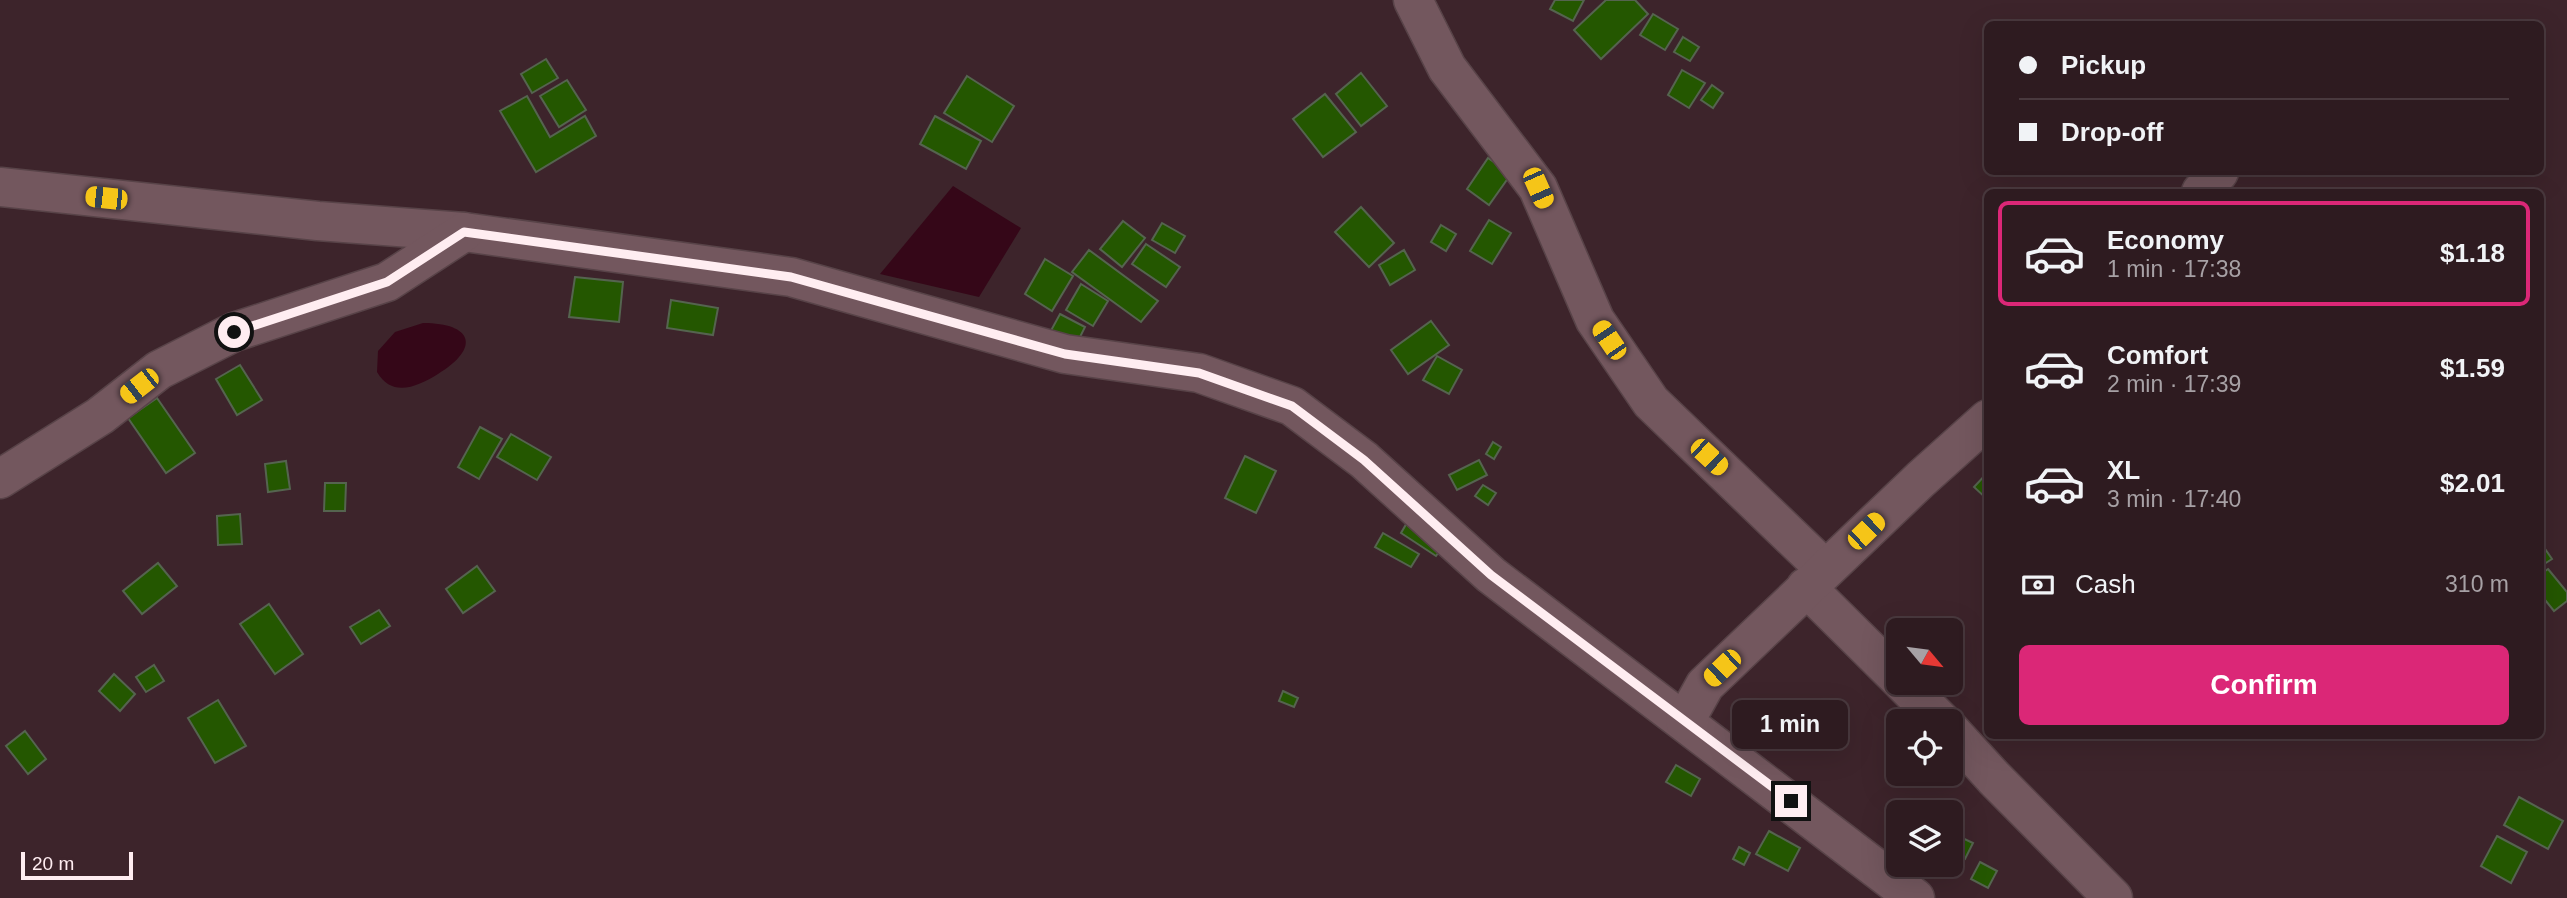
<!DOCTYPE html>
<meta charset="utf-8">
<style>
body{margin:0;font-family:Helvetica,sans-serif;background:#362429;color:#f1f3f6;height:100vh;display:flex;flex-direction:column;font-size:26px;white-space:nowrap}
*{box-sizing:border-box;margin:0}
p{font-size:23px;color:#a7a1a5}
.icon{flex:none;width:38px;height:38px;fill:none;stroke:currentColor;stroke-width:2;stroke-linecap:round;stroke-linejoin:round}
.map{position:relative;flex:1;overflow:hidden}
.panel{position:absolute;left:1984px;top:189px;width:560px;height:550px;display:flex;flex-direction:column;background:#2e1b20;border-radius:10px;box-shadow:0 7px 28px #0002,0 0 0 2px #49393e}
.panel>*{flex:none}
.banner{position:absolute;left:1984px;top:21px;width:560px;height:154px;border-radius:10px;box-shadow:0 7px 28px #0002,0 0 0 2px #49393e;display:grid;align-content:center;height:154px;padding:0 35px;background:#2e1b20}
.needle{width:46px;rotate:119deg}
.controls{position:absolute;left:1886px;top:618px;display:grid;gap:14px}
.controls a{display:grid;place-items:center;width:77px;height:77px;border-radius:10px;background:#2e1b20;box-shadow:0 7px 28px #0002,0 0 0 2px #49393e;font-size:35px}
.scale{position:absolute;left:21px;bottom:18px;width:112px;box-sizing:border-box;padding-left:7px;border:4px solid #ffedf1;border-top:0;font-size:19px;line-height:24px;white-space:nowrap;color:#ffedf1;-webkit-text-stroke:5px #3d242b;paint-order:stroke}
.end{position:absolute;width:32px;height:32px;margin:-16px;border:9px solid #ffedf1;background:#111;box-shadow:0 0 0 4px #111}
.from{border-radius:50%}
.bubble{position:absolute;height:49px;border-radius:10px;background:#2e1b20;box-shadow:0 7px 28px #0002,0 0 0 2px #49393e;font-size:23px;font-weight:800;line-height:49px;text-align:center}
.car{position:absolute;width:21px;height:42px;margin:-21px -10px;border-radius:9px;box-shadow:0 0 5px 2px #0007;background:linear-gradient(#f5c518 24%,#345 0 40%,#f5c518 0 76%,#345 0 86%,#f5c518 0)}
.banner b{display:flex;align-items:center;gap:24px;height:66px;font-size:26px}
.banner b+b{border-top:2px solid #49393e}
.banner i{width:18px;height:18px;background:#f1f3f6}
ul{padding:12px 0 0;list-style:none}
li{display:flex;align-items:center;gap:21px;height:105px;margin:0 14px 10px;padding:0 21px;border:4px solid transparent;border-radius:10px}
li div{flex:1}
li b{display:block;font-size:26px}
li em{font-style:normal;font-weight:800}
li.selected{border-color:#db2777}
li>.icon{width:63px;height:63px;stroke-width:1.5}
.pay{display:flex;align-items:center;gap:18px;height:77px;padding:0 35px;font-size:26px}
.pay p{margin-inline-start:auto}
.primary-button{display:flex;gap:14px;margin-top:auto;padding:14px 35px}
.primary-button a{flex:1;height:80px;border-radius:10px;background:#db2777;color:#fff;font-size:28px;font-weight:800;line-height:80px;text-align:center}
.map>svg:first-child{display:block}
.water{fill:#350718}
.building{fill:#245700;stroke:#55644f;stroke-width:2}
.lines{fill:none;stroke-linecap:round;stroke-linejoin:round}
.minor-casing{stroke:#584348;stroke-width:41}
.minor{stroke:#73575e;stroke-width:38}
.route{stroke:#ffedf1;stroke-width:9}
</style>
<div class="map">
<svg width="2567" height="898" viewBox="0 0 2567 898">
<rect width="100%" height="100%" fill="#3d242b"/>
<g class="water">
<polygon points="953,186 1021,228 979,297 880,274"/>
<path d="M423,323c50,0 58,25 15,51 -21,13 -46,24 -61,-2l1,-21 17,-19z"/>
</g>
<g class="building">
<polygon points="1555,0 1584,0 1573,21 1550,9"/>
<polygon points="1606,0 1635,0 1648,14 1601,59 1574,30"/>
<polygon points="1653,14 1678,29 1665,50 1640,35"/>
<polygon points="1683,37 1699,47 1690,61 1674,52"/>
<polygon points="546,59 558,78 532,93 521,74"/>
<polygon points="1682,70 1705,83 1689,108 1668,95"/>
<polygon points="1361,73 1387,106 1361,126 1336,94"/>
<polygon points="967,76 1014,106 992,142 944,113"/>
<polygon points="567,80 586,110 559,127 540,96"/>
<polygon points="1712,85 1723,93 1713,108 1701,100"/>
<polygon points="1325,94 1356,132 1323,157 1293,119"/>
<polygon points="527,96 550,137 585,116 596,136 536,172 500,111"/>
<polygon points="935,116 981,141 966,169 920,144"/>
<polygon points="1488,158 1511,174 1489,205 1467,189"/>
<polygon points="1361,207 1394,243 1369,267 1335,232"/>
<polygon points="1489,220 1511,233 1492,264 1470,251"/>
<polygon points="1123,221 1145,238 1122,267 1100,249"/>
<polygon points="1162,223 1185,236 1175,253 1152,240"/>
<polygon points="1441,225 1456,234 1446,251 1431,242"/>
<polygon points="1146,244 1180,267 1166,287 1132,264"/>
<polygon points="1089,250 1158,301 1141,322 1072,272"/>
<polygon points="1404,250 1415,270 1390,285 1379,265"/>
<polygon points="1045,259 1073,276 1052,311 1025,294"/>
<polygon points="575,277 623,282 619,322 569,317"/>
<polygon points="1081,284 1108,301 1093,326 1066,310"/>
<polygon points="671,300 718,308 713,335 667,328"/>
<polygon points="1060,314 1085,327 1074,349 1048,336"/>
<polygon points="1431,321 1449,345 1408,374 1391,350"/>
<polygon points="1437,356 1462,370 1449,394 1423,380"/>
<polygon points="240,365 262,400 237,415 216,379"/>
<polygon points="157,398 195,453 166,473 128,418"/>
<polygon points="480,427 502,439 479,479 458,467"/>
<polygon points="511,434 551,457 537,480 497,457"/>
<polygon points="1493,442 1501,447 1494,459 1486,454"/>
<polygon points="1245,456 1276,471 1256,513 1225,498"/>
<polygon points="1479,460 1487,475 1457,490 1449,475"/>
<polygon points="286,461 290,489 268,492 265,464"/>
<polygon points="1988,472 1988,500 1974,487"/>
<polygon points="325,483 346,483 345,511 324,511"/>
<polygon points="1483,485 1496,493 1488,505 1475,496"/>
<polygon points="240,514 242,544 218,545 217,516"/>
<polygon points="1408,521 1444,545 1436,556 1401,533"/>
<polygon points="1383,533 1419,554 1411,567 1375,547"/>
<polygon points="2541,543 2552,559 2541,566"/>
<polygon points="158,563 177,586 142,614 123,591"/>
<polygon points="477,566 495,591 463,613 446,589"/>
<polygon points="2548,569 2567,592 2567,601 2554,611 2541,595 2541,574"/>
<polygon points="269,604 303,654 275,674 240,624"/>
<polygon points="379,610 390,626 361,644 350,627"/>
<polygon points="154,665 164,681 146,692 136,677"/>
<polygon points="114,674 135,694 120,711 99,691"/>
<polygon points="1283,691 1298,698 1294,707 1279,701"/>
<polygon points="218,700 246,746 215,763 188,718"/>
<polygon points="25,731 46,759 28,774 6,746"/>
<polygon points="1676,765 1700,779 1691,796 1666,782"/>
<polygon points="2519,797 2563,821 2548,849 2504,825"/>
<polygon points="1769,831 1800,848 1788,871 1756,854"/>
<polygon points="1958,836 1973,843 1965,859 1951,852"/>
<polygon points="2497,836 2527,852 2511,883 2481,866"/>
<polygon points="1739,847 1750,853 1744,865 1733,859"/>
<polygon points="1980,862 1997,871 1988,888 1971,879"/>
</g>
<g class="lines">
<defs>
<g id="minor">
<polyline points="1413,0 1447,68 1538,188 1595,320 1651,402 1825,569"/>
<polyline points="0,187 318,221 464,232 791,277 1065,354 1199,373 1292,406 1364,460 1491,575 1915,898"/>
<polyline points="2201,192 2219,172"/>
<polyline points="0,479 100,416 159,370 234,332 387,282 464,232"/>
<polyline points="1806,587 1899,679"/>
<polyline points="1902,682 1941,721"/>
<polyline points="1685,721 1705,685 1921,479 1988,419"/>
<polyline points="1951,731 1994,778 2113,898"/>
</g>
</defs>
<use href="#minor" class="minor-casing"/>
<use href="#minor" class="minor"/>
</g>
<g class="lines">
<polyline class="route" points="234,332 387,282 464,232 791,277 1065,354 1199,373 1292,406 1364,460 1491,575 1791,801"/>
</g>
</svg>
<div class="controls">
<a><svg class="needle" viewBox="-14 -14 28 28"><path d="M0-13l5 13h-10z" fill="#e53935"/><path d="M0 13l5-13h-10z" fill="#a7a1a5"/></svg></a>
<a><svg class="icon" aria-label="locate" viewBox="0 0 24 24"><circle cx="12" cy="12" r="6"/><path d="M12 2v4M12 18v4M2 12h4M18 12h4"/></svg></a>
<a><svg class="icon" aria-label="layers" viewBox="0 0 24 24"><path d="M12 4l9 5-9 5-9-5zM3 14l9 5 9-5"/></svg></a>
</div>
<div class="scale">20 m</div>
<i class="end from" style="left:234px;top:332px"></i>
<i class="end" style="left:1791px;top:801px"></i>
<div class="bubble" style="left:1732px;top:700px;width:116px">1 min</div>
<i class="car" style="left:1538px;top:188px;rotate:156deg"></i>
<i class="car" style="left:106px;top:198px;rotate:276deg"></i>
<i class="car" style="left:1609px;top:340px;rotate:326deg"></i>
<i class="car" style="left:139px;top:386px;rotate:232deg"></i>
<i class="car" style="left:1709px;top:457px;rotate:133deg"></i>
<i class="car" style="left:1866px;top:531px;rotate:46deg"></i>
<i class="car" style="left:1722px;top:668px;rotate:226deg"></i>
<div class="banner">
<b><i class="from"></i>Pickup</b>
<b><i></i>Drop-off</b>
</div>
<section class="panel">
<ul>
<li class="selected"><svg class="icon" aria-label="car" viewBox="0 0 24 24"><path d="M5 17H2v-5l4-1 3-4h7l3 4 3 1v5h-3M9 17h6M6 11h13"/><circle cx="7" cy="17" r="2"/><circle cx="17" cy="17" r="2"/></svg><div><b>Economy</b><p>1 min · 17:38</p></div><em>$1.18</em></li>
<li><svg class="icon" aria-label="car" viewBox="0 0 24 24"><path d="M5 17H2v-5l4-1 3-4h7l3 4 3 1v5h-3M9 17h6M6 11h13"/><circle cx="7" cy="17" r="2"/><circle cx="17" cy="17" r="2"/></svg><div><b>Comfort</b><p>2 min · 17:39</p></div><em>$1.59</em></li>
<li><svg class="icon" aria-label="car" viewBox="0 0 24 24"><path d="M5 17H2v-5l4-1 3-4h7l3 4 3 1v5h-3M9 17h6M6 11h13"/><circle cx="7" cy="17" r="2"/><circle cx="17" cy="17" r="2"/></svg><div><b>XL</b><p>3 min · 17:40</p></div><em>$2.01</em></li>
</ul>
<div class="pay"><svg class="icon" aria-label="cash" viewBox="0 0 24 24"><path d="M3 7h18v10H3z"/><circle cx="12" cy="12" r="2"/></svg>Cash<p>310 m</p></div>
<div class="primary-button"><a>Confirm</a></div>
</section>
</div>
